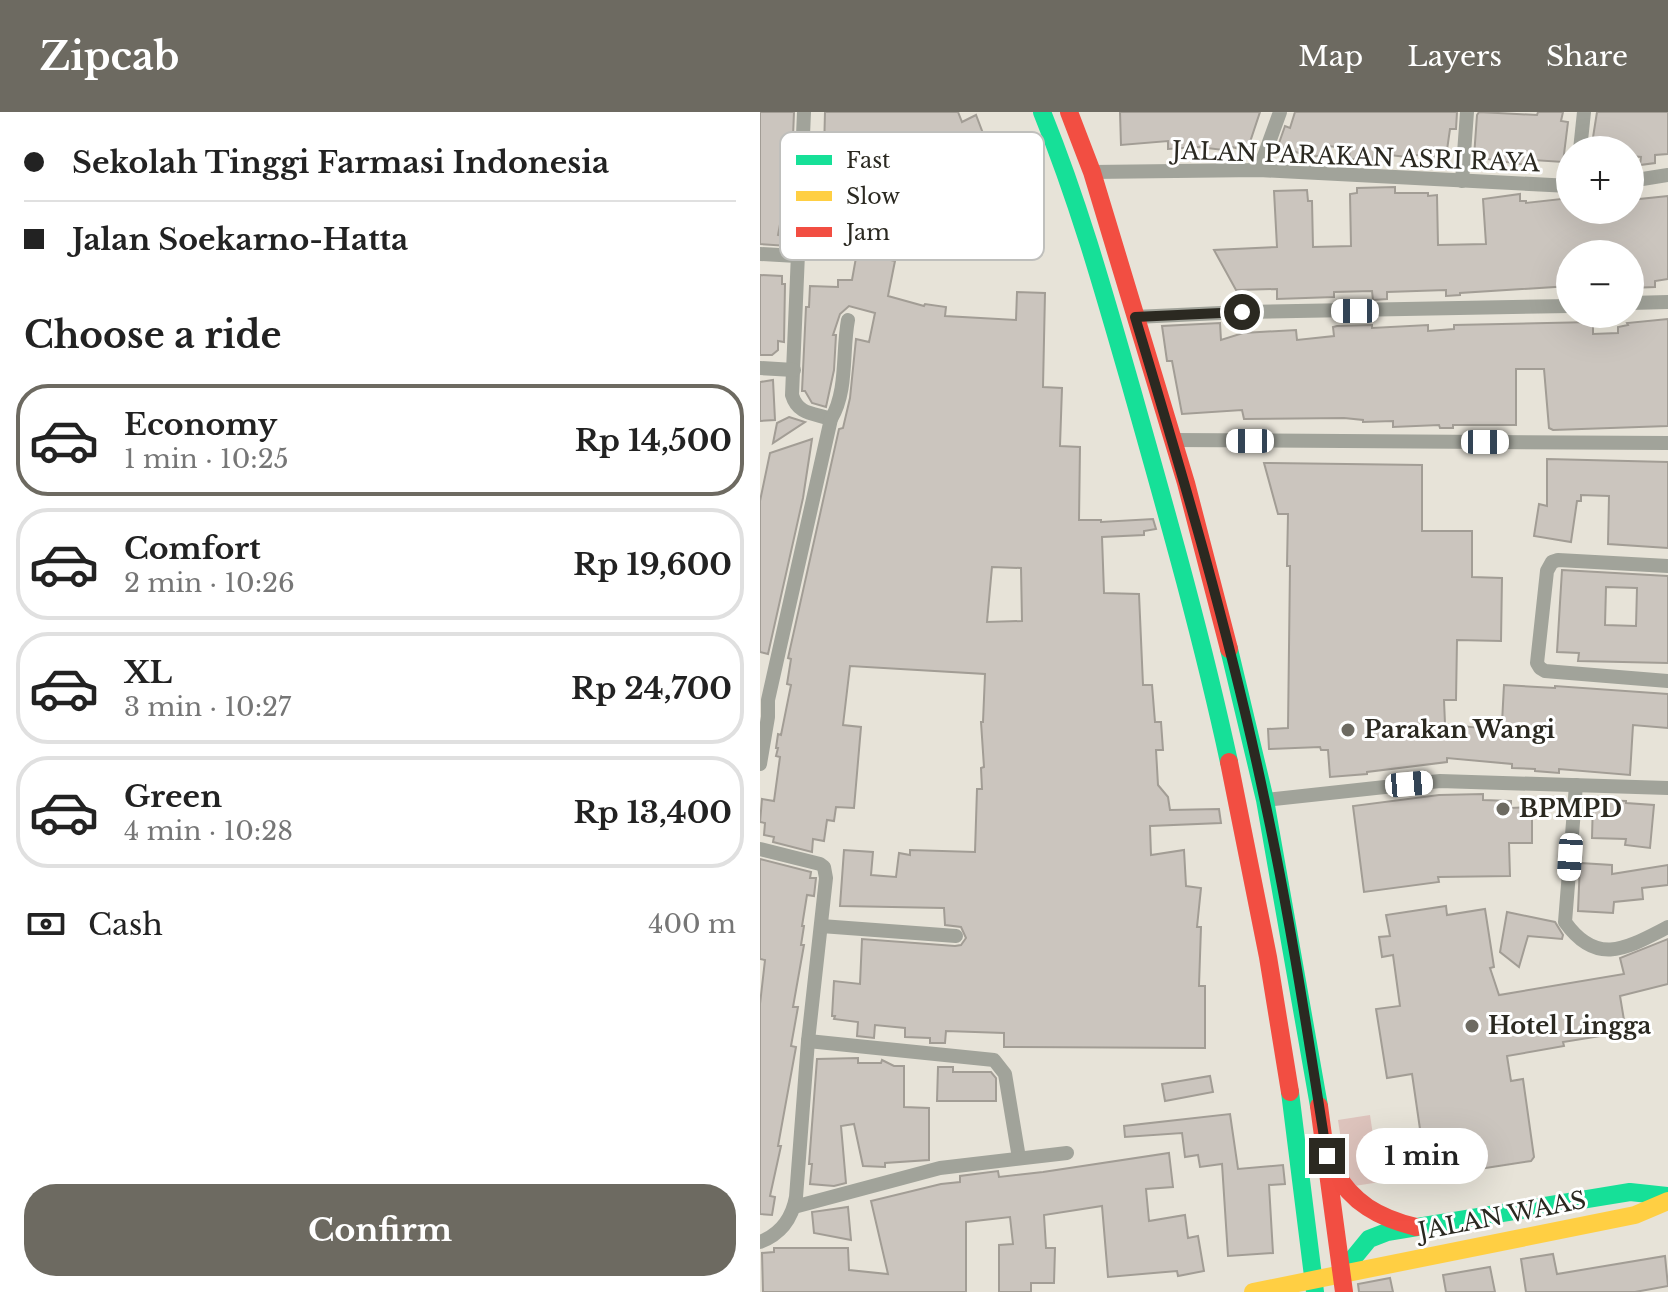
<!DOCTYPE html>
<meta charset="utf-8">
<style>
body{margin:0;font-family:"Libre Baskerville",serif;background:#f6f6f6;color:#222;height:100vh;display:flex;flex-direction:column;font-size:30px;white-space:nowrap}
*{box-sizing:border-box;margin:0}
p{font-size:26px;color:#767676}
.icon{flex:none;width:44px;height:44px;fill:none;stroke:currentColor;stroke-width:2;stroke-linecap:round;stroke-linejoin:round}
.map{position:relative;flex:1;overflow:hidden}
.sheet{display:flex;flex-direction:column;background:#fff;width:760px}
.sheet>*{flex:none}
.banner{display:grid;align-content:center;height:176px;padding:0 24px;background:#fff}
.controls{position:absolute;left:796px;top:24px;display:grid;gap:16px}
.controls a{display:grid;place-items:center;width:88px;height:88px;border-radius:50%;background:#fff;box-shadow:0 8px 32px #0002;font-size:40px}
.end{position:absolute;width:36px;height:36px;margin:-18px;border:10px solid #2b2921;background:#fff;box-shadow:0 0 0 4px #fff}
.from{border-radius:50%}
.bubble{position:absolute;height:56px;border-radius:28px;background:#fff;box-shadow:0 8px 32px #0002;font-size:26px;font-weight:800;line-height:56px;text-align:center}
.car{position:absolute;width:24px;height:48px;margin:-24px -12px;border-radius:10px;box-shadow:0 0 6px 2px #0007;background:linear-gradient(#fff 24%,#345 0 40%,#fff 0 76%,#345 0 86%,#fff 0)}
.banner b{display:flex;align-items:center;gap:28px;height:76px;font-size:30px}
.banner b+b{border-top:2px solid #e0e0e0}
.banner i{width:20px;height:20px;background:#222}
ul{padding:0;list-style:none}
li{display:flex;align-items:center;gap:24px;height:112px;margin:0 16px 12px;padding:0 8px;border:4px solid #e0e0e0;border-radius:32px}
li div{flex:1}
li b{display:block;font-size:30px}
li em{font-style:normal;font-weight:800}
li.current{border-color:#6d6a61}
li>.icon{width:72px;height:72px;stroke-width:1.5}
h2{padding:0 24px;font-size:36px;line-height:96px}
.pay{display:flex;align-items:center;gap:20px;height:88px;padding:0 24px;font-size:30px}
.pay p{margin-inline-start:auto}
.primary-button{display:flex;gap:16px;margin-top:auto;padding:16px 24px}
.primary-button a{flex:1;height:92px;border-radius:32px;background:#6d6a61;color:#fff;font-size:32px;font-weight:800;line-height:92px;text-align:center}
header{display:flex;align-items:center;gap:48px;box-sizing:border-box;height:112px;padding:0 40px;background:#6d6a61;color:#fff}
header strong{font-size:38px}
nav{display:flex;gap:44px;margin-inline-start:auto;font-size:28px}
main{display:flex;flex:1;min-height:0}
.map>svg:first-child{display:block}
.green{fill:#ddc3bc}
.building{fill:#cbc5be;stroke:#a29d95;stroke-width:2;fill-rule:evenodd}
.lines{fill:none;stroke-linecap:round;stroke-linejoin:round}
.street{stroke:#a1a39a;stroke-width:14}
.fast{stroke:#16e098;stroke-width:18}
.slow{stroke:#ffcf43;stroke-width:18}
.jam{stroke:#f24e42;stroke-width:18}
.route{stroke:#2b2921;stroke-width:10}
.poi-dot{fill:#6d6a61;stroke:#fff;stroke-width:3}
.labels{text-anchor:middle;stroke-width:6;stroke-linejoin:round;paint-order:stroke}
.street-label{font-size:24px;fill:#2b2921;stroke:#fff}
.poi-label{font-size:24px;font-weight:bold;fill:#2b2921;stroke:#fff;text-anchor:start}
.key{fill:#fff;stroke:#bfbfbc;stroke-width:2}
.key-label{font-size:22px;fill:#2b2921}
</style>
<header>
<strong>Zipcab</strong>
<nav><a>Map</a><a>Layers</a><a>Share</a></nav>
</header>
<main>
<section class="sheet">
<div class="banner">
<b><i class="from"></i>Sekolah Tinggi Farmasi Indonesia</b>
<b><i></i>Jalan Soekarno-Hatta</b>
</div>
<h2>Choose a ride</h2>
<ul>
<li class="current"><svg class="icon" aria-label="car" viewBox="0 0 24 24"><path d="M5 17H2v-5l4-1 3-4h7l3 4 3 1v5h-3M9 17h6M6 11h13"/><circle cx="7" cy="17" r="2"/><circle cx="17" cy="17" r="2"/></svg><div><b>Economy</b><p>1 min · 10:25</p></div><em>Rp 14,500</em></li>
<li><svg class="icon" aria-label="car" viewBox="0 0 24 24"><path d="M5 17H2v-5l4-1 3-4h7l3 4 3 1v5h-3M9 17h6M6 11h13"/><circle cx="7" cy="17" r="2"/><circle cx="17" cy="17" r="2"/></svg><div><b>Comfort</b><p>2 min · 10:26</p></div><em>Rp 19,600</em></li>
<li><svg class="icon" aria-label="car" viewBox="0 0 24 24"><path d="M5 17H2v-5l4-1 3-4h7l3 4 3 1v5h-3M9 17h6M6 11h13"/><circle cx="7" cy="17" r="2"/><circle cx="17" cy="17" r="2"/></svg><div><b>XL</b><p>3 min · 10:27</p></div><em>Rp 24,700</em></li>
<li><svg class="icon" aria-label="car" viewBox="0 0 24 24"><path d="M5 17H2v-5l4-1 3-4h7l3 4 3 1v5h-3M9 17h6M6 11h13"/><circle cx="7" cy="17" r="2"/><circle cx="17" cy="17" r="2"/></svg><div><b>Green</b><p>4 min · 10:28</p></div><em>Rp 13,400</em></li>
</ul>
<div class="pay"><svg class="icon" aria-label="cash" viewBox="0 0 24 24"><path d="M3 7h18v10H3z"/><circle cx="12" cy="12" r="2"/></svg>Cash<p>400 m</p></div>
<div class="primary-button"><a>Confirm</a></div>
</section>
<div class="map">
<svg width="908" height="1180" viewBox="0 0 908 1180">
<rect width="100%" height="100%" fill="#e7e3d8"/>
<polygon class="green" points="610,1003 620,1070 588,1075 578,1008"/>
<g class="building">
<polygon points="0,0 34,0 32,50 29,50 29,108 21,107 18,123 29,125 28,134 0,132"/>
<polygon points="65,0 198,0 202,10 216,3 227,32 143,64 138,27 109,26 109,50 97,50 98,111 57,110 58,78 63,78"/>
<polygon points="360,0 500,0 487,39 472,35 471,39 439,35 408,37 408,29 361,33"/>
<polygon points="535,0 697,0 696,17 690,17 686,45 655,43 655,46 614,41 613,48 589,47 590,36 566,34 563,43 551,45 518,34 525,14 530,16"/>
<polygon points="719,0 777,3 778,0 803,0 801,9 808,10 803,50 773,48 773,54 714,45 717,3"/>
<polygon points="837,0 908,0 908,42 895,43 895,51 880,53 881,45 870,44 870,38 831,38"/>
<polygon points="635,75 635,81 668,81 668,84 677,83 678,133 726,132 723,87 760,82 760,89 766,89 766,91 810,86 810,98 870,98 870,88 908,84 908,167 895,169 895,175 870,176 870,142 810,142 810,174 700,181 700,183 686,184 686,178 627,180 627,187 613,188 612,179 574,180 574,185 517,187 517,177 476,178 454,138 517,135 514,79 547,78 548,89 552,89 553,135 591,134 590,82 597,81 597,76"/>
<path d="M97,140l38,9 -7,35 36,10 1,-2 21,3 -1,9 71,4 1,-28 28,1 -2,94 19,1 -2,58 20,1 -1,73h22v2l52,-3 3,10 -12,2v4l-42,2 2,56 35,1 4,91h9l3,37h6l2,28h-7l2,35 10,12 2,13 49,-1 2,14 -71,3 1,29 33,-5 2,36 15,2 -4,39h4l-2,59h6v62l-201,-1v-14l-58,-2 -1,12h-15v-5l-25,-1v-9l-30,-3 -1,13 -17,-2 1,-14 -24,-3 1,-3h-3l2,-35 26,3 2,-45 93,7 6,-1 5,-7 -5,-11 -16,-2 -1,-17 -104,-2 4,-56 29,2 -2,23 25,2 3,-24 11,2v-5l65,2 2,-63h5l-1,-21 3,-1 -3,-45h2l2,-48 -135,-8 -7,59 18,2 -7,81 -18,-1 -2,14 -7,-1 -3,21 -11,-2 -1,13 -39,-10 1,-5 -10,-2 1,-12 -5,-1 2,-23 12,2 6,-44 -4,-1 2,-8h-2l2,-14 3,1 10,-50 -4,-1 4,-25 -3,-1 51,-229 4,-1 7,-30 6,-59 13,3 6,-29 -26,-7 -9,8 -7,21h3l-2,35 -8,37 -14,-4 -7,-12h-3l4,-84h3l1,-21 28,1v-7h14zM232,455l29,1 1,53 -35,1z"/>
<polygon points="0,163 22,164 22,172 25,172 24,230 18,229 18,238 12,243 0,243"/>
<polygon points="908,207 908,314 793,318 789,316 784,257 756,257 756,313 693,313 693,316 680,316 679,313 633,315 633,309 603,310 603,308 584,306 484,307 482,298 422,302 412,249 407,249 402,214 460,211 461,228 483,221 536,218 537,228 574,224 573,215 577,214 612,213 612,216 668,213 668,219 694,217 694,213 833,210 833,222 858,221 858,215 868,213 867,211"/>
<polygon points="13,268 15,308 0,309 0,270"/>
<polygon points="29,305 45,310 13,331 17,311"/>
<polygon points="52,327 43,386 8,542 0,540 0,389 10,341"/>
<polygon points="787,347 908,350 908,436 848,432 849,384 821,383 821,389 817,389 811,430 774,424 779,392 787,394"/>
<polygon points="504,351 662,353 662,419 712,419 712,465 742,466 741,529 697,528 696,588 684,588 685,612 719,616 719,608 742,611 744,573 795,576 795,574 908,582 908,616 873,613 870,663 799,657 799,661 775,659 775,657 752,656 752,652 687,646 687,650 607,660 607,662 570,665 568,638 561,638 560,635 509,637 508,617 528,616 530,454 527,454 528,402 518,402"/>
<path d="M802,458l106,6v87l-90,-2 1,-8 -22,-1zM846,475l31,1 -1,38 -31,-1z"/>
<polygon points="723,682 723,688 751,689 751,696 772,695 772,731 749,731 750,764 678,765 679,770 604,780 593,694 679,683"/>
<polygon points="833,688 866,689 866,691 894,693 890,736 865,733 866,727 832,726"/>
<polygon points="0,747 51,760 50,766 56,766 54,784 47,783 42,814 44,814 41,833 44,833 33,895 38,895 31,934 36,935 18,1034 21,1034 10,1084 15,1085 12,1103 0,1102 0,892 5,848 0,847"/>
<polygon points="820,751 852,753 852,762 908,753 908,773 882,776 883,787 854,790 853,801 818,799"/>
<polygon points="686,794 687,803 725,797 734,855 730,856 739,883 864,862 860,846 908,827 908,872 860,884 866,920 803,930 804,934 747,944 751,969 763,967 774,1045 771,1049 667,1065 652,962 627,966 616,897 640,894 633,843 622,845 619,825 630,824 626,803"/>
<polygon points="747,800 795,810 803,823 802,827 768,824 759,855 740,840"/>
<polygon points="98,946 98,951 121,951 122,948 134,954 144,954 144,995 169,996 169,1048 125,1051 125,1055 103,1054 94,1012 81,1014 86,1071 74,1074 50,1072 52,1052 49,1052 57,947"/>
<polygon points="178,955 193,955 193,960 231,960 236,966 236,989 177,989"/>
<polygon points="450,964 453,980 405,989 402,972"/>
<polygon points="470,1002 478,1057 523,1053 525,1072 509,1073 513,1141 468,1144 462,1052 440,1055 438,1043 425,1045 422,1021 365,1025 364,1014"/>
<polygon points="409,1041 413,1075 386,1077 389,1109 425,1103 428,1126 438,1124 444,1159 418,1164 417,1159 348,1165 342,1094 284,1103 286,1136 295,1136 294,1171 271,1171 271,1180 239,1180 239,1133 253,1132 250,1105 206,1110 206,1180 3,1180 2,1141 14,1140 14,1136 88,1136 89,1158 128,1162 111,1089 181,1072 200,1070 200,1064 238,1059 239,1065 283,1060"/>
<polygon points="88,1095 91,1128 54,1121 52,1100"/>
<polygon points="793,1142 797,1162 905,1144 908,1174 875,1180 766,1180 761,1147"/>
<polygon points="730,1155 735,1180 686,1180 683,1163"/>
<polygon points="630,1166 633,1180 599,1180 598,1172"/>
</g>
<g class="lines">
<g class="street">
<path d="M44,0l-12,283c6,20 22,18 39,24"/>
<polyline points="820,38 824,0"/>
<polyline points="499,58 520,0"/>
<polyline points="332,60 499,58 810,74"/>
<polyline points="702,69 707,0"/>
<polyline points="870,69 908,63"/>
<polyline points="0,142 37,144"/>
<polyline points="870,191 908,190"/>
<polyline points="375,205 482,200 810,194"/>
<polyline points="0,256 34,258"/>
<polyline points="412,328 908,331"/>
<polyline points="908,454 798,448 792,450 787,459 777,551 780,556 785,559 908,569"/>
<path d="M0,652l8,-47v-17l63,-281c17,-28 11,-68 17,-99"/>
<path d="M816,673l-11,137c32,45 62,26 103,5"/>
<polyline points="505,688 680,669 908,676"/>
<path d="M0,737l60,15 4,3 2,11 -18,163 -12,156c-4,22 -15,37 -36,45"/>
<polyline points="61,814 196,824"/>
<polyline points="48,929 234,948 245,962 259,1046"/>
<polyline points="34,1095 180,1056 307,1041"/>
</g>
<g class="fast">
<path d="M282,0c37,91 63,184 90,278 35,124 70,247 97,372"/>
<polyline points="469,537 505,688 559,994"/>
<polyline points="530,980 555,1180"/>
<polyline points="582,1160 609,1127 627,1120 870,1080 908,1084"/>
</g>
<polyline class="slow" points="493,1180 875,1103 908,1089"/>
<g class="jam">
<polyline points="309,0 332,60 426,371 469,537"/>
<polyline points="469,650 508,845 530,980"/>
<polyline points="559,994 584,1180"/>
<path d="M573,1057c19,34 46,49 83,58"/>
</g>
</g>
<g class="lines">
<path class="route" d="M482,200l-107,5c48,159 95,318 129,480 26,119 44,239 63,359"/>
</g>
<g class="poi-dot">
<circle cx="588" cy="618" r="8"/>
<circle cx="743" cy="697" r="8"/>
<circle cx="712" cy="914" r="8"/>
</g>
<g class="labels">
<g class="street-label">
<text transform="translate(596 45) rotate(2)" y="8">JALAN PARAKAN ASRI RAYA</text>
<text transform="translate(742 1104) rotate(-11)" y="8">JALAN WAAS</text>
</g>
<g class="poi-label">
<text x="604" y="626">Parakan Wangi</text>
<text x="759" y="705">BPMPD</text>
<text x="728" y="922">Hotel Lingga</text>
</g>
</g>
<rect x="20" y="20" width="264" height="128" rx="12" class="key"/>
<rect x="36" y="43" width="36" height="10" fill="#16e098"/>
<rect x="36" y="79" width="36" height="10" fill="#ffcf43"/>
<rect x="36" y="115" width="36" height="10" fill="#f24e42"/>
<g class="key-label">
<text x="86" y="56">Fast</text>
<text x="86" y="92">Slow</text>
<text x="86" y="128">Jam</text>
</g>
</svg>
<div class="controls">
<a>+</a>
<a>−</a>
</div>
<i class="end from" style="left:482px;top:200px"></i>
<i class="end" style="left:567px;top:1044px"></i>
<div class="bubble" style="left:596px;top:1016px;width:132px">1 min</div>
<i class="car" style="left:595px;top:199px;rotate:270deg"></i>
<i class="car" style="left:490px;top:329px;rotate:270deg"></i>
<i class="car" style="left:725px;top:330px;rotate:90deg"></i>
<i class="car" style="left:649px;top:672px;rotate:85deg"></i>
<i class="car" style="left:810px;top:745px;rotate:184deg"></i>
</div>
</main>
